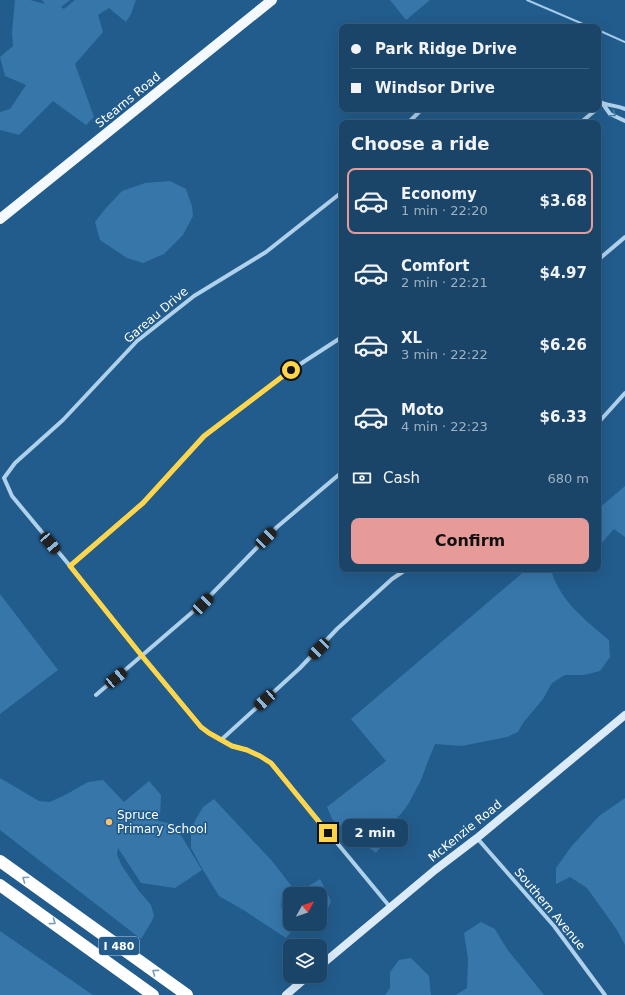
<!DOCTYPE html>
<meta charset="utf-8">
<style>
body{margin:0;font-family:"DejaVu Sans",sans-serif;background:#274f71;color:#f1f3f6;height:100vh;display:flex;flex-direction:column;font-size:15px;white-space:nowrap}
*{box-sizing:border-box;margin:0}
p{font-size:13px;color:#9fb1c0}
.icon{flex:none;width:22px;height:22px;fill:none;stroke:currentColor;stroke-width:2;stroke-linecap:round;stroke-linejoin:round}
.map{position:relative;flex:1;overflow:hidden}
.panel{position:absolute;left:339px;top:120px;width:262px;height:452px;display:flex;flex-direction:column;background:#1a4569;border-radius:8px;box-shadow:0 4px 16px #0002,0 0 0 1px #385d7d}
.panel>*{flex:none}
.hud{position:absolute;left:339px;top:24px;width:262px;height:88px;border-radius:8px;box-shadow:0 4px 16px #0002,0 0 0 1px #385d7d;display:grid;align-content:center;height:88px;padding:0 12px;background:#1a4569}
.needle{width:26px;rotate:50deg}
.buttons{position:absolute;left:283px;top:887px;display:grid;gap:8px}
.buttons a{display:grid;place-items:center;width:44px;height:44px;border-radius:8px;background:#1a4569;box-shadow:0 4px 16px #0002,0 0 0 1px #385d7d;font-size:20px}
.end{position:absolute;width:18px;height:18px;margin:-9px;border:5px solid #ffd54a;background:#111;box-shadow:0 0 0 2px #111}
.from{border-radius:50%}
.bubble{position:absolute;height:28px;border-radius:8px;background:#1a4569;box-shadow:0 4px 16px #0002,0 0 0 1px #385d7d;font-size:13px;font-weight:700;line-height:28px;text-align:center}
.car{position:absolute;width:12px;height:24px;margin:-12px -6px;border-radius:5px;box-shadow:0 0 3px 1px #0007;background:linear-gradient(#222 24%,#8ab4d8 0 40%,#222 0 76%,#8ab4d8 0 86%,#222 0)}
.hud b{display:flex;align-items:center;gap:14px;height:38px;font-size:15px}
.hud b+b{border-top:1px solid #385d7d}
.hud i{width:10px;height:10px;background:#f1f3f6}
ul{padding:0;list-style:none}
li{display:flex;align-items:center;gap:12px;height:66px;margin:0 8px 6px;padding:0 4px;border:2px solid transparent;border-radius:8px}
li div{flex:1}
li b{display:block;font-size:15px}
li em{font-style:normal;font-weight:700}
li.active{border-color:#e69b98}
li>.icon{width:36px;height:36px;stroke-width:1.5}
h2{padding:0 12px;font-size:18px;line-height:48px}
.pay{display:flex;align-items:center;gap:10px;height:44px;padding:0 12px;font-size:15px}
.pay p{margin-inline-start:auto}
.action{display:flex;gap:8px;margin-top:auto;padding:8px 12px}
.action a{flex:1;height:46px;border-radius:8px;background:#e69b98;color:#111;font-size:16px;font-weight:700;line-height:46px;text-align:center}
.map>svg:first-child{display:block}
.green{fill:#3676a9}
.lines{fill:none;stroke-linecap:round;stroke-linejoin:round}
.stream{stroke:#a3cdec;stroke-width:2}
.street{stroke:#afd1eb;stroke-width:4}
.secondary{stroke:#dbebf9;stroke-width:8}
.primary{stroke:#f4f9fe;stroke-width:10}
.highway{stroke:#fff;stroke-width:12}
.oneway{stroke:#4c7fa8}
.oneway2{stroke:#7a9dba}
.route{stroke:#ffd54a;stroke-width:5}
.poi-dot{fill:#f7c271;stroke:#225c8c;stroke-width:1.5}
.labels{text-anchor:middle;stroke-width:3.5;stroke-linejoin:round;paint-order:stroke}
.shield{fill:#225c8c;stroke:#bdcedc;stroke-width:1}
.shield-label{font-size:11px;font-weight:bold;fill:#fff}
.street-label{font-size:12px;fill:#fff;stroke:#225c8c}
.poi-label{font-size:12px;fill:#fff;stroke:#225c8c;text-anchor:start}
</style>
<div class="map">
<svg width="625" height="995" viewBox="0 0 625 995">
<rect width="100%" height="100%" fill="#225c8c"/>
<g class="green">
<polygon points="15,0 30,0 45,4 42,0 70,0 61,7 64,9 75,0 136,0 131,14 126,22 109,8 98,15 103,32 75,64 94,117 86,125 53,101 19,135 0,130 0,112 10,109 26,85 5,76 0,57 13,46 12,33"/>
<polygon points="390,0 430,0 406,20"/>
<polygon points="170,181 186,189 192,206 193,216 183,235 164,254 143,263 127,258 100,240 95,222 106,208 122,191 145,183"/>
<polygon points="625,486 625,537 614,529 598,547 598,509"/>
<path d="M527,569h24c7,30 35,52 58,71l1,17 -10,14 -16,4h-19l-13,8 -9,16 -20,24 -5,9 -11,5 -45,9 -27,-2 -7,17 -7,19 -12,23 -8,11 -17,16v13l-8,10 -44,-34 -5,-12 59,-46 -35,-42z"/>
<polygon points="0,594 58,670 0,714"/>
<polygon points="0,778 39,801 50,802 67,794 88,782 103,780 124,802 149,781 161,795 160,816 158,821 174,824 202,870 175,888 141,883 118,848 117,855 122,866 139,891 151,905 154,916 152,921 141,939 0,830"/>
<polygon points="625,798 625,945 617,930 587,888 570,877 556,884 556,868 571,847 599,816"/>
<polygon points="214,799 272,861 297,893 320,879 331,901 325,916 320,917 320,894 290,894 290,902 282,896 281,907 293,929 286,938 245,911 219,896 203,870 191,848 191,828 203,807"/>
<polygon points="481,922 495,929 507,949 544,995 456,995 467,988 468,959 464,933"/>
<polygon points="0,931 93,995 0,995"/>
<polygon points="411,958 429,976 431,995 385,995 390,988 390,972 399,960"/>
</g>
<g class="lines">
<g class="stream">
<polyline points="527,0 590,27"/>
<polyline points="598,30 625,42"/>
</g>
<g class="street">
<path d="M598,101c9,5 18,4 27,8"/>
<polyline points="603,104 610,114 625,121"/>
<polyline points="408,123 422,109"/>
<polyline points="580,123 597,109"/>
<polyline points="342,192 266,252 194,296 137,341 63,420 15,463 4,478 12,496 70,566 142,656 201,727 209,733 232,746 247,750 260,756 271,763 390,907"/>
<polyline points="598,260 625,237"/>
<polyline points="598,423 625,393"/>
<polyline points="70,566 143,503 205,436 291,370 342,337"/>
<polyline points="96,695 203,603 277,527 342,472"/>
<polyline points="221,740 300,668 337,629 392,579 407,569"/>
<polyline points="477,838 554,926 605,995"/>
</g>
<g class="secondary">
<polyline points="320,966 435,870 477,838 625,715"/>
<polyline points="286,995 308,976"/>
</g>
<polyline class="primary" points="0,219 272,0"/>
<g class="highway">
<polyline points="0,861 187,995"/>
<polyline points="0,885 153,995"/>
</g>
</g>
<defs><path id="oneway-chevron" d="M-2-3.5L2.5 0L-2 3.5" fill="none" stroke-width="1.6" stroke-linecap="round" stroke-linejoin="round"/></defs>
<use class="oneway" href="#oneway-chevron" transform="translate(613 114) rotate(35)"/>
<g class="oneway2">
<use href="#oneway-chevron" transform="translate(25 879) rotate(-145)"/>
<use href="#oneway-chevron" transform="translate(53 922) rotate(36)"/>
<use href="#oneway-chevron" transform="translate(155 972) rotate(-144)"/>
</g>
<g class="lines">
<polyline class="route" points="291,370 204,436 143,503 70,566 142,656 201,727 209,733 232,746 247,750 260,756 271,763 328,833"/>
</g>
<circle class="poi-dot" cx="109" cy="822" r="4"/>
<g class="labels">
<rect class="shield" x="99" y="937" width="40" height="18" rx="3"/>
<g class="shield-label">
<text x="119" y="950">I 480</text>
</g>
<g class="street-label">
<text transform="translate(128 100) rotate(-39)" y="4">Stearns Road</text>
<text transform="translate(156 315) rotate(-40)" y="4">Gareau Drive</text>
<text transform="translate(465 831) rotate(-39)" y="4">McKenzie Road</text>
<text transform="translate(550 909) rotate(50)" y="4">Southern Avenue</text>
</g>
<g class="poi-label">
<text x="117" y="819">Spruce<tspan x="117" dy="14">Primary School</tspan></text>
</g>
</g>
</svg>
<div class="buttons">
<a><svg class="needle" viewBox="-14 -14 28 28"><path d="M0-13l5 13h-10z" fill="#e53935"/><path d="M0 13l5-13h-10z" fill="#9fb1c0"/></svg></a>
<a><svg class="icon" aria-label="layers" viewBox="0 0 24 24"><path d="M12 4l9 5-9 5-9-5zM3 14l9 5 9-5"/></svg></a>
</div>
<i class="end from" style="left:291px;top:370px"></i>
<i class="end" style="left:328px;top:833px"></i>
<div class="bubble" style="left:342px;top:819px;width:66px">2 min</div>
<i class="car" style="left:266px;top:538px;rotate:44deg"></i>
<i class="car" style="left:50px;top:543px;rotate:140deg"></i>
<i class="car" style="left:203px;top:604px;rotate:44deg"></i>
<i class="car" style="left:319px;top:649px;rotate:224deg"></i>
<i class="car" style="left:116px;top:678px;rotate:50deg"></i>
<i class="car" style="left:265px;top:700px;rotate:228deg"></i>
<div class="hud">
<b><i class="from"></i>Park Ridge Drive</b>
<b><i></i>Windsor Drive</b>
</div>
<section class="panel">
<h2>Choose a ride</h2>
<ul>
<li class="active"><svg class="icon" aria-label="car" viewBox="0 0 24 24"><path d="M5 17H2v-5l4-1 3-4h7l3 4 3 1v5h-3M9 17h6M6 11h13"/><circle cx="7" cy="17" r="2"/><circle cx="17" cy="17" r="2"/></svg><div><b>Economy</b><p>1 min · 22:20</p></div><em>$3.68</em></li>
<li><svg class="icon" aria-label="car" viewBox="0 0 24 24"><path d="M5 17H2v-5l4-1 3-4h7l3 4 3 1v5h-3M9 17h6M6 11h13"/><circle cx="7" cy="17" r="2"/><circle cx="17" cy="17" r="2"/></svg><div><b>Comfort</b><p>2 min · 22:21</p></div><em>$4.97</em></li>
<li><svg class="icon" aria-label="car" viewBox="0 0 24 24"><path d="M5 17H2v-5l4-1 3-4h7l3 4 3 1v5h-3M9 17h6M6 11h13"/><circle cx="7" cy="17" r="2"/><circle cx="17" cy="17" r="2"/></svg><div><b>XL</b><p>3 min · 22:22</p></div><em>$6.26</em></li>
<li><svg class="icon" aria-label="car" viewBox="0 0 24 24"><path d="M5 17H2v-5l4-1 3-4h7l3 4 3 1v5h-3M9 17h6M6 11h13"/><circle cx="7" cy="17" r="2"/><circle cx="17" cy="17" r="2"/></svg><div><b>Moto</b><p>4 min · 22:23</p></div><em>$6.33</em></li>
</ul>
<div class="pay"><svg class="icon" aria-label="cash" viewBox="0 0 24 24"><path d="M3 7h18v10H3z"/><circle cx="12" cy="12" r="2"/></svg>Cash<p>680 m</p></div>
<div class="action"><a>Confirm</a></div>
</section>
</div>
